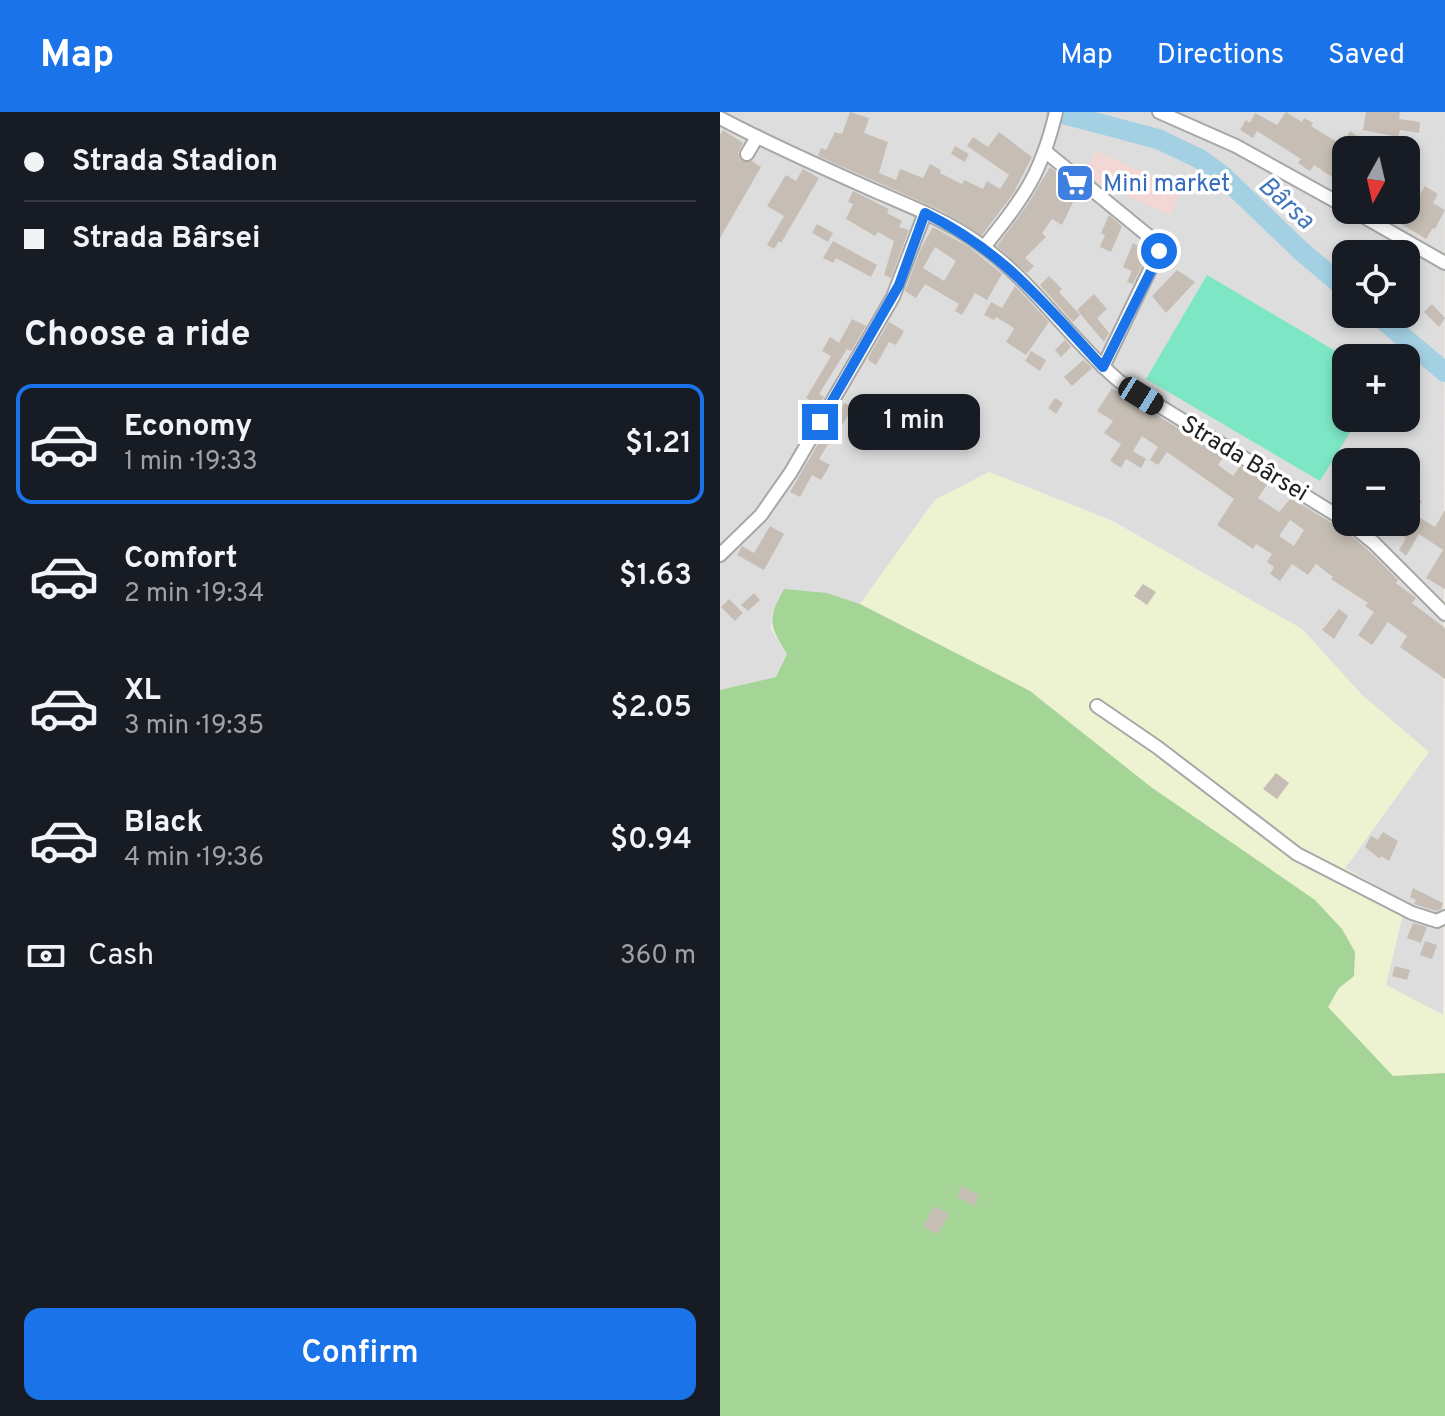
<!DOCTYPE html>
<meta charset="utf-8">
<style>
body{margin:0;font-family:Overpass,sans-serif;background:#20242c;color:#f1f3f6;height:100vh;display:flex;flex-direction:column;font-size:30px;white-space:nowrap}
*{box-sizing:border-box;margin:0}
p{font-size:26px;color:#9ea1a6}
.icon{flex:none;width:44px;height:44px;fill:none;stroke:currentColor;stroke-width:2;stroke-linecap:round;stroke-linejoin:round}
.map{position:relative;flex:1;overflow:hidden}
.sheet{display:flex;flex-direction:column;background:#171b24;width:720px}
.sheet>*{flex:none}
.guide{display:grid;align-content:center;height:176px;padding:0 24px;background:#171b24}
.needle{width:52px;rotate:188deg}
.tools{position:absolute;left:612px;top:24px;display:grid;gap:16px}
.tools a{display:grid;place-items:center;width:88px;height:88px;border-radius:16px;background:#171b24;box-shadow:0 4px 12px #0003;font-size:40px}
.end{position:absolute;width:36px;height:36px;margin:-18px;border:10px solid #1a73e8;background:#fff;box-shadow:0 0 0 4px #fff}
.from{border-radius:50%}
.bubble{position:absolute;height:56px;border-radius:16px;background:#171b24;box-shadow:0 4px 12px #0003;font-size:26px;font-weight:600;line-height:56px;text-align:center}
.car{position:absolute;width:24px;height:48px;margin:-24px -12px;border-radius:10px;box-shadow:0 0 6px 2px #0007;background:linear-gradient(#222 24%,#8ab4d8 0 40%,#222 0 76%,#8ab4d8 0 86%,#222 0)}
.guide b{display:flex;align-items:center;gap:28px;height:76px;font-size:30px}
.guide b+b{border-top:2px solid #363941}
.guide i{width:20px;height:20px;background:#f1f3f6}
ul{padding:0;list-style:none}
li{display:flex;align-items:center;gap:24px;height:120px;margin:0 16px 12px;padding:0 8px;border:4px solid transparent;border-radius:16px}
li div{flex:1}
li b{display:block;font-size:30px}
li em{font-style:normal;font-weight:600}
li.active{border-color:#1a73e8}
li>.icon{width:72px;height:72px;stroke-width:1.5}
h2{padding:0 24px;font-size:36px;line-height:96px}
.pay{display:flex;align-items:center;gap:20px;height:88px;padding:0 24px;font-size:30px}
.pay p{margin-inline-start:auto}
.button{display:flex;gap:16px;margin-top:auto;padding:16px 24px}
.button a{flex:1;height:92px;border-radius:16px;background:#1a73e8;color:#fff;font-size:32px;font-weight:600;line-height:92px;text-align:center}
header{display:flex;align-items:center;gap:48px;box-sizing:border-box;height:112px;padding:0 40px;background:#1a73e8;color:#fff}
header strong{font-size:38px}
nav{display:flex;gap:44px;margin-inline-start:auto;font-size:28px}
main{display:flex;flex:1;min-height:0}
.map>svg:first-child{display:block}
.residential{fill:#dedddd;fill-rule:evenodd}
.commercial{fill:#f3d7d4}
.farmland{fill:#edf2d0}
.forest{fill:#a5d497}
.pitch{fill:#7de7c5}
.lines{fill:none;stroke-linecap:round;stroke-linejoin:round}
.river{stroke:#a3d0e3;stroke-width:20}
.building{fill:#c6beb5;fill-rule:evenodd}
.street-casing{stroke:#a7a7a7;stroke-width:16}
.street{stroke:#fff;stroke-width:12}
.route{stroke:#1a73e8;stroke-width:10}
.labels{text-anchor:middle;stroke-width:7;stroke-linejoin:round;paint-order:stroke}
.shop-label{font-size:24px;fill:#366cbe;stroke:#fff;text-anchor:start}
.street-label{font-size:24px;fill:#202020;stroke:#fff}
.water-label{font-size:26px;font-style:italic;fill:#4377ba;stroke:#fff}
</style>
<header>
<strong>Map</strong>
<nav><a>Map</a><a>Directions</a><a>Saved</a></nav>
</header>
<main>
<section class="sheet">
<div class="guide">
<b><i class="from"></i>Strada Stadion</b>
<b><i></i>Strada Bârsei</b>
</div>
<h2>Choose a ride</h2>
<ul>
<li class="active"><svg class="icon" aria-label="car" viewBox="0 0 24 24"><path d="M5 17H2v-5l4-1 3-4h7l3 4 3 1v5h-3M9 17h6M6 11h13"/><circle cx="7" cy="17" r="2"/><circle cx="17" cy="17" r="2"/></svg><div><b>Economy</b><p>1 min · 19:33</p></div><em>$1.21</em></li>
<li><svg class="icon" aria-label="car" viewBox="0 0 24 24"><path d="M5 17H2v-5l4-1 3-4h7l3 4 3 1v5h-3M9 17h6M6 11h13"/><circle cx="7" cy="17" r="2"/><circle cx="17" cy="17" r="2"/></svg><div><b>Comfort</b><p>2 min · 19:34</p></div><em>$1.63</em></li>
<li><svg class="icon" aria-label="car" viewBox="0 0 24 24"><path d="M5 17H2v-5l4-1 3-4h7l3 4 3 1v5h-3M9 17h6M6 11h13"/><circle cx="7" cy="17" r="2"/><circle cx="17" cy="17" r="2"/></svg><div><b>XL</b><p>3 min · 19:35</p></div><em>$2.05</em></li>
<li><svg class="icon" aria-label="car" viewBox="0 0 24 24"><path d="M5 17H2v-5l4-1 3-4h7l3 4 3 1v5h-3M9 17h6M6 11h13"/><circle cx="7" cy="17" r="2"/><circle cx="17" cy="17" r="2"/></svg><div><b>Black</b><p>4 min · 19:36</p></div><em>$0.94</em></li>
</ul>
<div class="pay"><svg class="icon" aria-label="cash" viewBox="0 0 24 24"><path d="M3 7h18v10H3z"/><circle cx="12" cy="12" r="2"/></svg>Cash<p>360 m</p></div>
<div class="button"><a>Confirm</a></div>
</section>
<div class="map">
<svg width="725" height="1304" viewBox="0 0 725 1304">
<rect width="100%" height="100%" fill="#f2eee6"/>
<path class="residential" d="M0,0h725l-2,903 -57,-30 -41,-117 84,-116 -67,-57 -60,-66 -191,-109 -122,-48 -54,28 -75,104 -33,-11 -48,6 -7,16 -1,14 16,25 -11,23 -56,13zM626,38h60v60h-60zM626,142h60v60h-60zM626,246h60v60h-60zM626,350h60v60h-60z"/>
<polygon class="commercial" points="375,39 461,77 450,103 380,72 365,61"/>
<polygon class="farmland" points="269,360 391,409 582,517 642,583 709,640 625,756 686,790 666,873 723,903 725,897 725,961 673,964 607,895 619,876 634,864 431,675 310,579 140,492 215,388"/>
<path class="forest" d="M64,477l43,4 33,11 170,87 121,96 164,113 27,29 13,23 -1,24 -15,12 -11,19 65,69 52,-3v343h-725v-726l56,-13 11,-23c-18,-29 -20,-34 -3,-65z"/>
<polygon class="pitch" points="487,163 627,246 626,306 639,306 600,369 426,267"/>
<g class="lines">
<g class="river">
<polyline points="336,0 438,27 480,47 502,63 580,138 626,177"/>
<polyline points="656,202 725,260"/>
</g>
</g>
<g class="building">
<polygon points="130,0 149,6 144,21 168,30 159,61 176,68 180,57 203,66 210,52 221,58 220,61 242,72 244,68 263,77 267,69 280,77 289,63 247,34 253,25 268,35 279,20 312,45 293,82 262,123 222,99 98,44 101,36 106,38 115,20 122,22"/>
<polygon points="566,0 582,10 584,6 593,11 591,14 622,33 630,19 637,24 633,30 646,38 626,38 626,80 612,72 615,67 594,53 590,59 578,51 581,47 537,19 533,26 520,18 526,8 530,11 535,1 557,13"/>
<polygon points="646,0 680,0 679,7 700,10 699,21 680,18 678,25 643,18"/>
<polygon points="3,18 23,31 18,41 22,49 32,49 41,55 0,126 0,23"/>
<polygon points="235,34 249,42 245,50 231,42"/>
<polygon points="330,55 359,78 342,113 332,107 322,121 326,125 305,146 314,154 307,161 277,134 308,92"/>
<polygon points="83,57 99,66 61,131 59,129 54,137 47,133 64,104 47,94 66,63 76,69"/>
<polygon points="705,74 718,82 713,91 725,98 715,117 713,116 706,127 658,98 686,98 686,93 692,96"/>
<polygon points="133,79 169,97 167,101 182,109 179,115 189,118 171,166 164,163 174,129 158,120 155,124 126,107 133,92 128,90"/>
<polygon points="389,103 402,114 391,140 380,135 385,123 381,121"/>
<polygon points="97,112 113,121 108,130 92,121"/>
<path d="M213,115l36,20 33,27 -15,26 -12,-7 -13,22 -7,-4 4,-7 -34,-20 -9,14 -11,-7 16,-43zM215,135l21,14 -12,20 -21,-13z"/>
<polygon points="113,129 157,153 151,165 116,146 113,151 103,146"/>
<polygon points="413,131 429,140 413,172 407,170 412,159 403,155"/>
<polygon points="457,158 475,170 446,201 432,184"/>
<polygon points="329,164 342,177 339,180 360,203 353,210 320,173"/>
<polygon points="295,174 329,210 306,243 286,230 294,217 291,214 276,205 274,208 264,203 271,190 282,196"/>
<polygon points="374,182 387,197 377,206 389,221 384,230 357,198"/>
<polygon points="712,192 725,206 719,215 704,200"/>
<polygon points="132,207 146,214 131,239 127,237 99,282 104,285 99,294 86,286 111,244 102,239 110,225 119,231"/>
<polygon points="169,210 184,219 176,233 169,230 156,253 148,248 149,244"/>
<polygon points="345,228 351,235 341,245 335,238"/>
<polygon points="311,239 326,248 320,259 305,249"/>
<polygon points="363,248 372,256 352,274 344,265"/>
<path d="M392,276l112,68 -6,9 15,11 7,-10 28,17 -10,15 21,14 12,-14 55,34 22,18 30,30 -2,3 20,15 -4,5 33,25v51l-45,-32 7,-11 -19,-14 -16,23 -14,-10 16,-23 -9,-6 3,-3 -37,-24 2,-2 -17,-13 -8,11 -16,-11 -12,17 -10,-7 4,-7 -7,-5 5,-8 -16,-10 -3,5 -36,-24 17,-26 -67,-47 -9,13 -8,-5 8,-13 -16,-11 -9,15 13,8 -5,9 -15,-9 -5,9 -11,-7 11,-17 -17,-11 9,-12 -16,-10zM570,408l14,10 -10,16 -15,-10z"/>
<polygon points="335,286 343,291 336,302 328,296"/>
<polygon points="124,291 132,295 123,312 115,307"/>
<polygon points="102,325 110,329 99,347 110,353 101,368 92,363 80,385 70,380"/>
<polygon points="690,382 702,389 694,402 715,415 725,398 725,477 706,466 723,438 699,422 686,444 679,438 686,426 670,417 674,410 686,410 686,389"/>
<polygon points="50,414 64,422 44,458 17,443 22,434 34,441"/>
<polygon points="423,472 436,480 427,493 414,484"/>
<polygon points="34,481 40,488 28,499 21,493"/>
<polygon points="9,487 23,501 15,509 1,495"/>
<polygon points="619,497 628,504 614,527 602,518"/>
<polygon points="556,661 569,671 557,687 543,677"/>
<polygon points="663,720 678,729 669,749 661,744 660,747 645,735 651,724 658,728"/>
<polygon points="693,776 723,791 721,797 716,799 694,792 696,788 690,785"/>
<polygon points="693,811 707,815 701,831 687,826"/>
<polygon points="705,829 717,833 712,847 700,843"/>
<polygon points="675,854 690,858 687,868 672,864"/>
<polygon points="242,1074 259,1083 254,1094 237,1085"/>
<polygon points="214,1094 229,1102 218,1122 203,1115"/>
</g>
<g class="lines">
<defs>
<g id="street">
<polyline points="439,0 516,34 626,95"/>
<path d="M0,6c51,27 103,50 155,73 34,15 69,28 99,49 57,38 93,97 145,141l227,140"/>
<polyline points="326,40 431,126 439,139 383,255"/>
<polyline points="27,42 37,25"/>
<polyline points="632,98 725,151"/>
<path d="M264,135c40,-50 57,-72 72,-135"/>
<polyline points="628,410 654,431 725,502"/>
<polyline points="0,443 41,403 71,360 173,185 205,101"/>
<polyline points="377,594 437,635 577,742 692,801 717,809 725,805"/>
</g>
</defs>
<use href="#street" class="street-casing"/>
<use href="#street" class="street"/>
</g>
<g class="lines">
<path class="route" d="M100,310l79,-137 26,-72c81,40 118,90 178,154l51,-102 5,-14"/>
</g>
<defs>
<symbol id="supermarket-square" viewBox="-11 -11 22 22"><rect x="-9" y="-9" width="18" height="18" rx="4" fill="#3f7fe0" stroke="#fff"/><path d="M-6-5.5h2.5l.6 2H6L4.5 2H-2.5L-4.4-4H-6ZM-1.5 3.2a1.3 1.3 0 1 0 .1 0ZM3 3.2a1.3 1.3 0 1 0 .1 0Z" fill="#fff"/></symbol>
</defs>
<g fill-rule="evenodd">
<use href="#supermarket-square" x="333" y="49" width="44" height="44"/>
</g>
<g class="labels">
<g class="shop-label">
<text x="383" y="79">Mini market</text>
</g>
<g class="street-label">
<text transform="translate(525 346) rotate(31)" y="8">Strada Bârsei</text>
</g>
<g class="water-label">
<text transform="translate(567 90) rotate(42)" y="9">Bârsa</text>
</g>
</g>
</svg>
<div class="tools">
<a><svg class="needle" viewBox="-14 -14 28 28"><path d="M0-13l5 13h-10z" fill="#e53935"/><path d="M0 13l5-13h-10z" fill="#9ea1a6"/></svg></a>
<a><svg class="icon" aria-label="locate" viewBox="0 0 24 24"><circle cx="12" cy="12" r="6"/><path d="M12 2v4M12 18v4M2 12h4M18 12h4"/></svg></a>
<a>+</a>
<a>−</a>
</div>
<i class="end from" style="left:439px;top:139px"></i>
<i class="end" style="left:100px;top:310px"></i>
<div class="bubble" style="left:128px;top:282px;width:132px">1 min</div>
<i class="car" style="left:421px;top:284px;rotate:122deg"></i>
</div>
</main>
